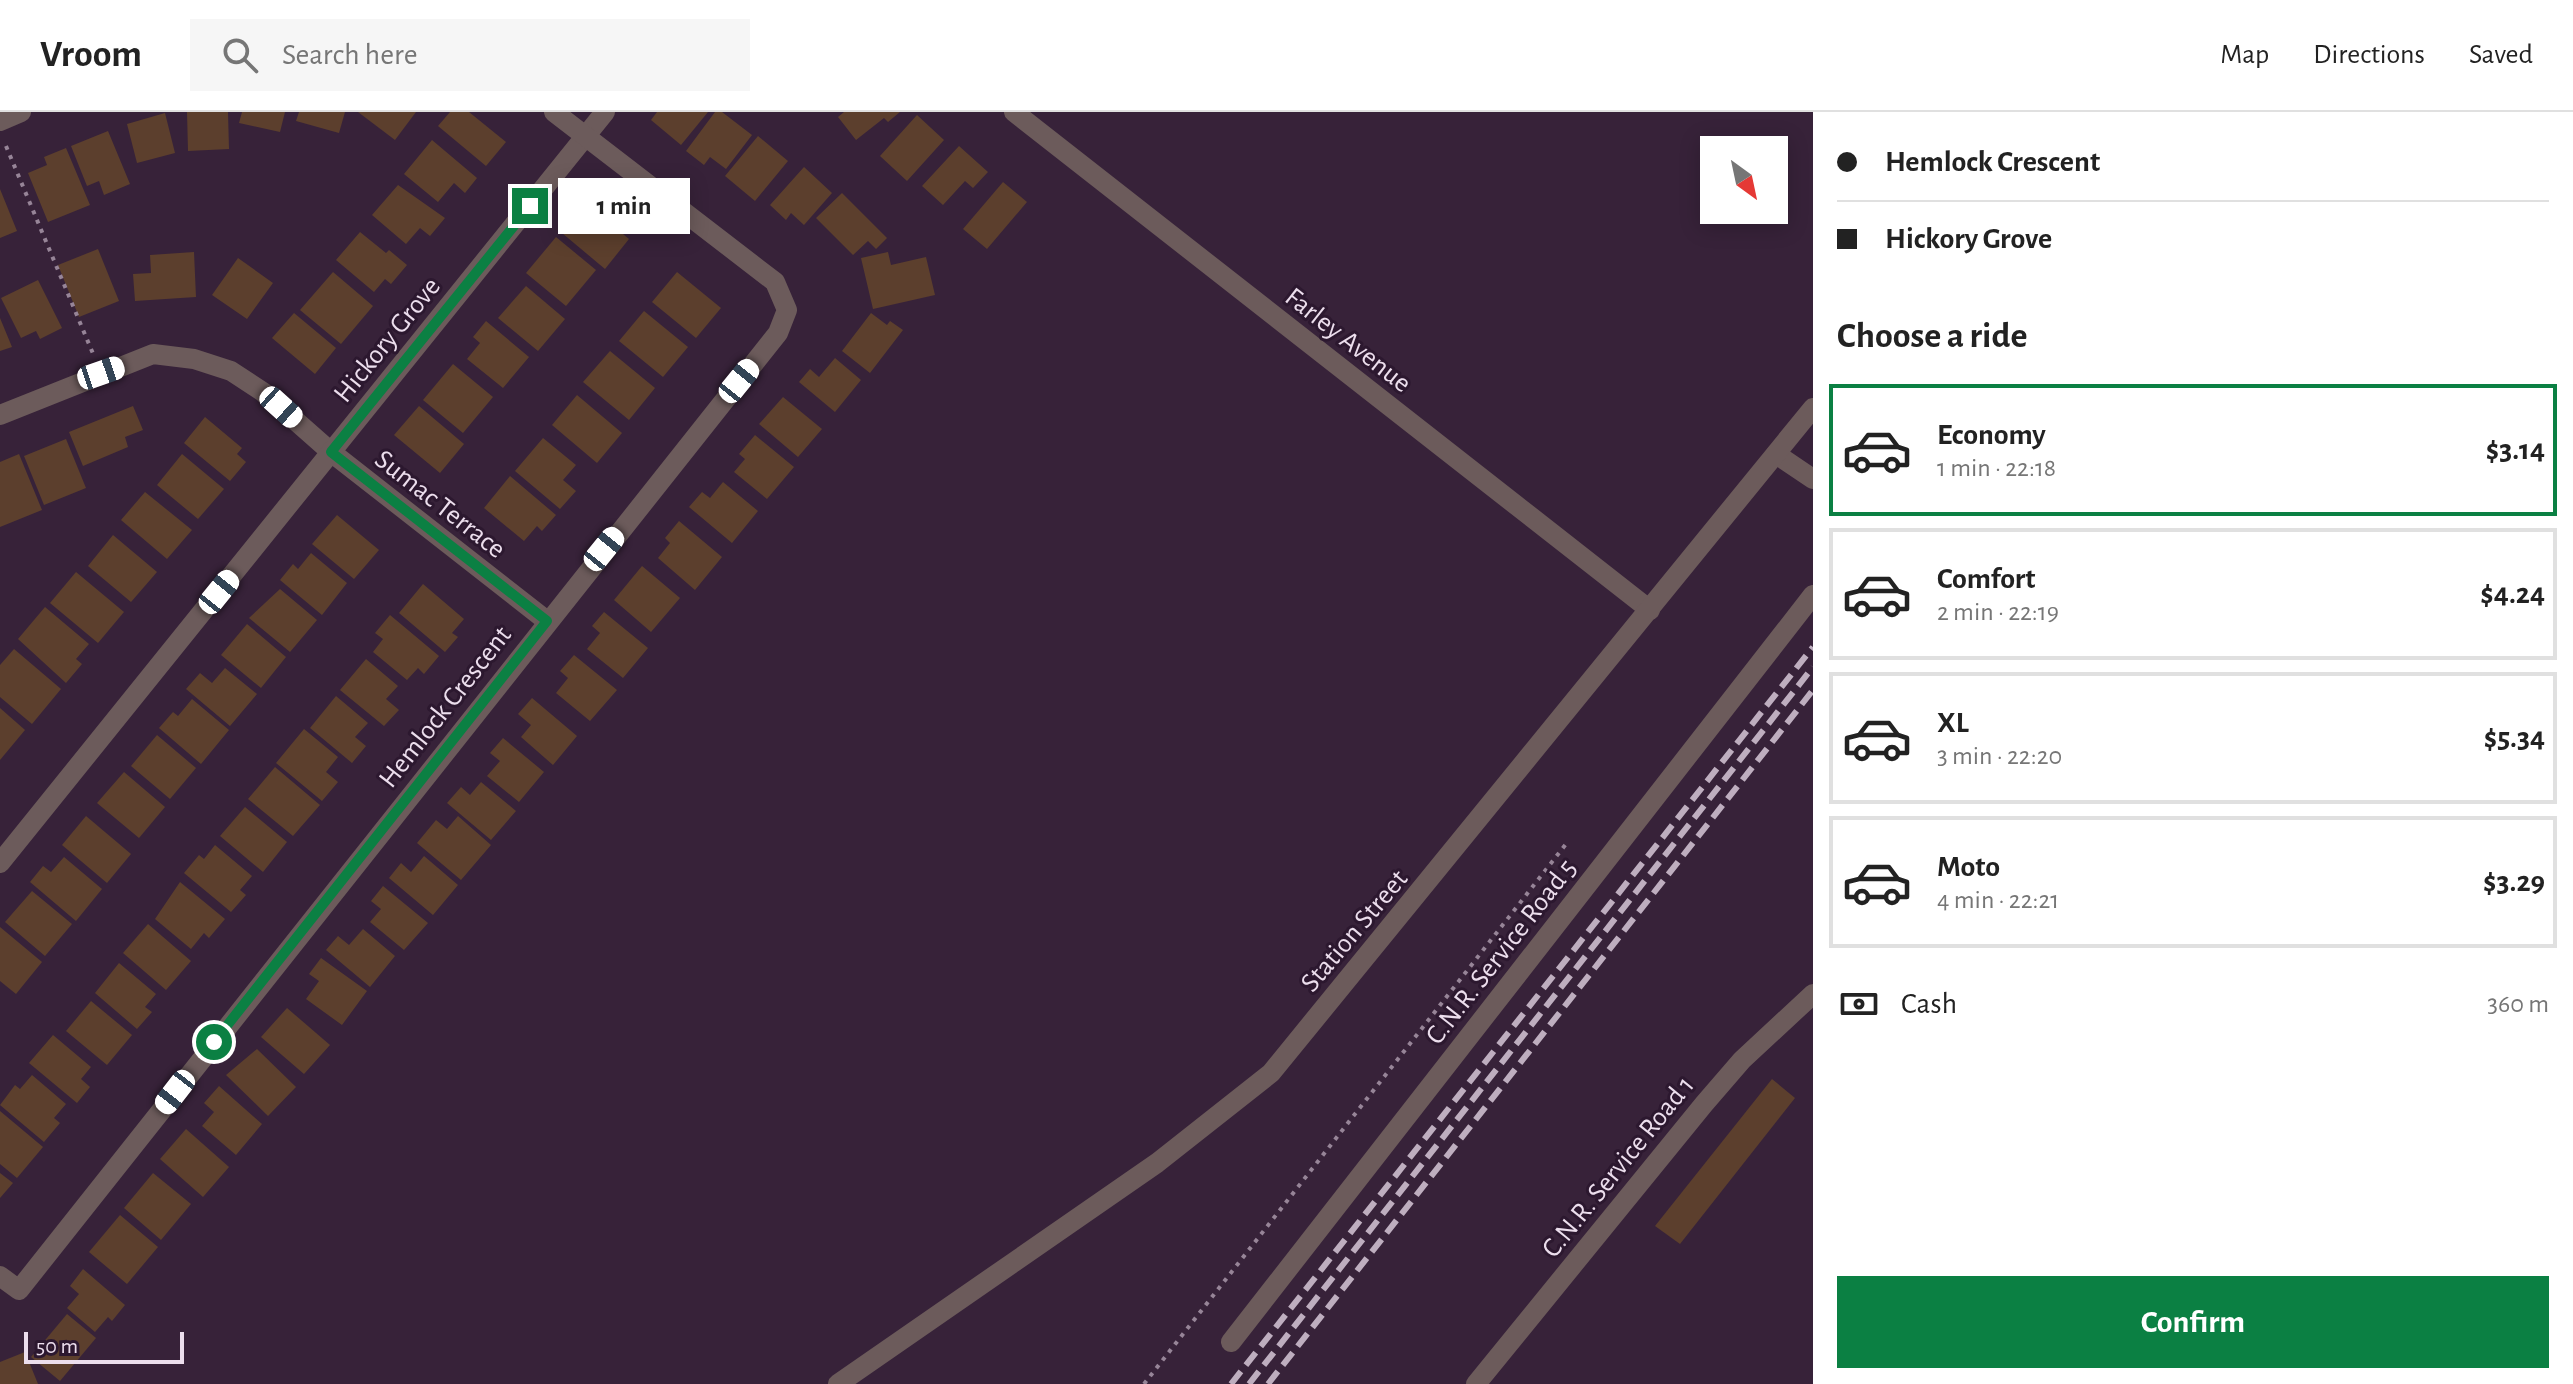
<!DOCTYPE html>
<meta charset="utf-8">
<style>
body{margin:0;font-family:"Alegreya Sans",sans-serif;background:#f6f6f6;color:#222;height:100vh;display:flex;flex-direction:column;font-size:30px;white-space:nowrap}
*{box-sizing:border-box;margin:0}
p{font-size:26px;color:#767676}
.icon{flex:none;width:44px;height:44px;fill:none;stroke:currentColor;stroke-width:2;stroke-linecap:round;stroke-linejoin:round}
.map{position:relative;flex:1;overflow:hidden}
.sheet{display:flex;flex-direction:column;background:#fff;width:760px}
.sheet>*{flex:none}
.banner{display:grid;align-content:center;height:176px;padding:0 24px;background:#fff}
.needle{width:52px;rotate:147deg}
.fabs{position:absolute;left:1700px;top:24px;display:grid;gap:16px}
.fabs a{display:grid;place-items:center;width:88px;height:88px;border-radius:0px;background:#fff;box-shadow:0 4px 20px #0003;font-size:40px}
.scale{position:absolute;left:24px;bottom:20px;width:160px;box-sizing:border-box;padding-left:8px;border:4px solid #ecdeed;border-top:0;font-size:22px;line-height:28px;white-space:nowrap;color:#ecdeed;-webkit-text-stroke:6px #2c182f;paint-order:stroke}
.end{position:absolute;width:36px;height:36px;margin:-18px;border:10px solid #0b8043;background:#fff;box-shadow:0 0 0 4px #fff}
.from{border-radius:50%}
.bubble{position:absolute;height:56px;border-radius:0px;background:#fff;box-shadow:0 4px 20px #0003;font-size:26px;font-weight:700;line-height:56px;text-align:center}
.car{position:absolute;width:24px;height:48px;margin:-24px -12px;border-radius:10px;box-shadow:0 0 6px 2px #0007;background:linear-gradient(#fff 24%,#345 0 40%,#fff 0 76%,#345 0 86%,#fff 0)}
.banner b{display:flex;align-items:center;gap:28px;height:76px;font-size:30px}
.banner b+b{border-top:2px solid #e0e0e0}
.banner i{width:20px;height:20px;background:#222}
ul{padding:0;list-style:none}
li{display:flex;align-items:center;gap:24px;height:132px;margin:0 16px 12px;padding:0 8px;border:4px solid #e0e0e0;border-radius:0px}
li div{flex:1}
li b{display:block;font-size:30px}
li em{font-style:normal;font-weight:700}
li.selected{border-color:#0b8043}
li>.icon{width:72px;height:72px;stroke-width:1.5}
h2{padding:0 24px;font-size:36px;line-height:96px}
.pay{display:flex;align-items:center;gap:20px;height:88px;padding:0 24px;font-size:30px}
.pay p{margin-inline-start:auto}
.primary-button{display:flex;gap:16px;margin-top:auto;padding:16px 24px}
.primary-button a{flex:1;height:92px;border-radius:0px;background:#0b8043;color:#fff;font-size:32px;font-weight:700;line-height:92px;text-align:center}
header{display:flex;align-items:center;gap:48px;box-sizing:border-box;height:112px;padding:0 40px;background:#fff;border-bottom:2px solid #e0e0e0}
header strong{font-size:38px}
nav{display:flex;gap:44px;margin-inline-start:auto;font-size:28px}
.search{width:560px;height:72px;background:#f6f6f6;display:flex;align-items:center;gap:20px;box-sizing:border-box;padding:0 28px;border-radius:0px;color:#767676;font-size:30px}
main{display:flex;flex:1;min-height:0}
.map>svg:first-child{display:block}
.building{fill:#5c3f2d}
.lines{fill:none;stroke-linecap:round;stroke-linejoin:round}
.path{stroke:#978598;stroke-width:4;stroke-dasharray:4 6;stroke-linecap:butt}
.minor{stroke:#6c5b5b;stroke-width:20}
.rail{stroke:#beaebf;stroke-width:6;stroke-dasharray:16 8;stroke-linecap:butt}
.route{stroke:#0b8043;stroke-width:10}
.labels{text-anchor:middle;stroke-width:6;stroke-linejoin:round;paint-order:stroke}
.street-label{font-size:28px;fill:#ecdeed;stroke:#2c182f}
</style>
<header>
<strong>Vroom</strong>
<div class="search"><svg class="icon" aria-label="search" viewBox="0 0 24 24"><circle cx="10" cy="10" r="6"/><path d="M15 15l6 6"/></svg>Search here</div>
<nav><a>Map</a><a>Directions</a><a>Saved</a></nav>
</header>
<main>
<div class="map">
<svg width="1813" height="1272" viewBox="0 0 1813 1272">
<rect width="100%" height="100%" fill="#372239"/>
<g class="building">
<polygon points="187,0 228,0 229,37 188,39"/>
<polygon points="242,0 285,0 280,20 239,11"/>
<polygon points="299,0 345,0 339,21 296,9"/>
<polygon points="358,0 416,0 395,28"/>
<polygon points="450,0 469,0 506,30 486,54 438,14"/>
<polygon points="657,0 708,0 681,33 651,8"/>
<polygon points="715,0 722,0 752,23 726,57 710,45 704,53 686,39"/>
<polygon points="844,0 900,0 888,10 884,6 856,28 838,5"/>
<polygon points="165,1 175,41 137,51 127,12"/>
<polygon points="917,3 944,28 907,69 880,44"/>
<polygon points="108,19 130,72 104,83 99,69 87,74 71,34"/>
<polygon points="758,24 788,49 755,89 725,64"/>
<polygon points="432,28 477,66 465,81 454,71 438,90 404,62"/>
<polygon points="959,34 988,60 973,76 965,69 943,93 922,74"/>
<polygon points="66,36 90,93 48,110 28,61 47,53 44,45"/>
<polygon points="804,55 832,81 804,113 791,101 786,108 770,93"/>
<polygon points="1003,70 1027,90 987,137 963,117"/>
<polygon points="398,73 445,106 430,124 420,116 406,132 372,103"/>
<polygon points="0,77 17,119 0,126"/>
<polygon points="842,81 887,126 876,137 868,129 853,143 816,106"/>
<polygon points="587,92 629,127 605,157 562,121"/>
<polygon points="360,120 386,141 389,138 407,153 391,172 385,167 374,180 336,148"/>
<polygon points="556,125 596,158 566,194 526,161"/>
<polygon points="98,137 119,189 79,205 58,153"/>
<polygon points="194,140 196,185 135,189 133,162 151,161 150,143"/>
<polygon points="888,140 891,153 926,145 935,183 873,197 861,146"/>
<polygon points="238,146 273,171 247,207 212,183"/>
<polygon points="333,160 373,194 341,232 300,198"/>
<polygon points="677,160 721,196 696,226 652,190"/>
<polygon points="38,168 62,216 40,227 36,219 21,226 1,186"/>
<polygon points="526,174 565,207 538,239 498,206"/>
<polygon points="644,199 688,235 663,265 619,229"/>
<polygon points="294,201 336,236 315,262 272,226"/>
<polygon points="871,201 887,213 890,209 903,218 870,261 842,239"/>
<polygon points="0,206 12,235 0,239"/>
<polygon points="486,209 529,245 503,276 467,247 480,231 473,225"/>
<polygon points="610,239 655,276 629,308 583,270"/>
<polygon points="835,246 861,268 835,300 799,270 810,257 819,265"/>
<polygon points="453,252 493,285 463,321 423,288"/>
<polygon points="577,283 622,321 597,351 552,313"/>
<polygon points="783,285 822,317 798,345 759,312"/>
<polygon points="133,294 143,318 125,325 128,335 83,354 69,320"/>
<polygon points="419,294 464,332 440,361 394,323"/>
<polygon points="205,305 242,336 237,342 246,350 230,369 184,331"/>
<polygon points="755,323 794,355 767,387 734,360 745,347 739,342"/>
<polygon points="543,326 576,353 563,368 576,379 560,397 515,359"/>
<polygon points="66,327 86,376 44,393 24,344"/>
<polygon points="19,342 42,398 0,415 0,350"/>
<polygon points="182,342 224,377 198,407 157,373"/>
<polygon points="510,364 556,403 542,419 537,414 524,429 484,396"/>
<polygon points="723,370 758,399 732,431 689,395 702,380 710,386"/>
<polygon points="145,380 192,418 167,447 121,408"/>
<polygon points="337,403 379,438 354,467 312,432"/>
<polygon points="679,409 722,445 695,478 658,446 670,431 665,426"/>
<polygon points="113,423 157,460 131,490 88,454"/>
<polygon points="311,441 347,471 322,503 280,468 293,452 298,457"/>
<polygon points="642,454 680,486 651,520 614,488"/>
<polygon points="76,460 124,500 98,531 50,491"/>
<polygon points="423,472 464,507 452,521 458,525 445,540 399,501"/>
<polygon points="280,477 317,508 290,540 249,506"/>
<polygon points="45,495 89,532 76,547 82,552 66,571 18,527"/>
<polygon points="604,500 648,536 623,566 587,537 600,521 592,514"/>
<polygon points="390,503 439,544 424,562 418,556 407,568 373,540 383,527 375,521"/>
<polygon points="247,512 286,545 261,576 221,543"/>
<polygon points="14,537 61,577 32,612 0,585 0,553"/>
<polygon points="574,543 617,578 590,609 556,581 568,566 560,559"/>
<polygon points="366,547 398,574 386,587 399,598 384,614 340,578"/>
<polygon points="225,556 257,582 230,614 186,577 200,561 212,571"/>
<polygon points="336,584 368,611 355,625 366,634 352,651 310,616"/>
<polygon points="532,586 577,624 553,653 521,625 531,613 518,602"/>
<polygon points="192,587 229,618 201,652 159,616 173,600 178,604"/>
<polygon points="0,596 25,618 0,648"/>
<polygon points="304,617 338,645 326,660 338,670 322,689 276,651"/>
<polygon points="157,623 196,656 170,687 131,654"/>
<polygon points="503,626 544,660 519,690 487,664 500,649 490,641"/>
<polygon points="275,655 320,693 293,724 248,687"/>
<polygon points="124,660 165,695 139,726 97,691"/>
<polygon points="481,670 516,699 491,728 447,691 461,675 470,683"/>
<polygon points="245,695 287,730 263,760 220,724"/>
<polygon points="86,704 131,742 107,771 62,733"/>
<polygon points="458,704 491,733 461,768 417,731 436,708 447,717"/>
<polygon points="215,733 252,764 240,778 246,783 231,800 184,761 199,743 204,747"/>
<polygon points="424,744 458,773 433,803 389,766 401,751 411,760"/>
<polygon points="64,745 102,777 76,809 30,770 43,754 51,760"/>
<polygon points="180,770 225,807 209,826 204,821 191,837 155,807"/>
<polygon points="383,774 428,811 404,838 370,810 381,797 371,789"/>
<polygon points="32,779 72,812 45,844 5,810"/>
<polygon points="148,812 191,849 166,878 123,841"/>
<polygon points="0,815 42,850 16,882 0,869"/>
<polygon points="363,817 395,844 370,875 326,838 338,824 349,833"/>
<polygon points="321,846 367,879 342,913 306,887 319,869 309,862"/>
<polygon points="119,851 156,882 145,895 152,900 137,917 95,881"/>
<polygon points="91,889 132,923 107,953 66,919"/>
<polygon points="287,896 330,933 304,962 261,925"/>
<polygon points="53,923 91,955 81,967 90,975 77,991 29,951"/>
<polygon points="257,937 296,975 268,1004 226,963"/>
<polygon points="32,963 66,992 54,1006 60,1011 44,1030 0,993 15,973 20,977"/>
<polygon points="1772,967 1795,986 1680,1132 1655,1114"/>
<polygon points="219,974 262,1012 236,1043 202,1014 214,1000 204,991"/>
<polygon points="0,999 43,1035 17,1066 0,1052"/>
<polygon points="186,1017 229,1055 203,1085 160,1047"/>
<polygon points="0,1061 13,1071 0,1086"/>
<polygon points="153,1061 191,1092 161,1128 124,1096"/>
<polygon points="120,1103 158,1135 127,1172 89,1140"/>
<polygon points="83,1157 125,1193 112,1209 108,1205 95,1220 67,1196 79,1182 70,1174"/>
<polygon points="67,1202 96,1226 60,1269 31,1245"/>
<polygon points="25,1240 38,1272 0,1272 0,1250"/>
</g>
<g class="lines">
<g class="path">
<polyline points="6,34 94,244"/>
<polyline points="1144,1272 1566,732"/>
</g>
<g class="minor">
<polyline points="1014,0 1650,498"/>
<polyline points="0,9 21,0"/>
<polyline points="0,303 153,242 194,247 231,259 263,280 331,340 547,509"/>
<polyline points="1776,342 1813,367"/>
<polyline points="0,751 605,0"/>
<polyline points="0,1164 19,1178 778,221 787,198 775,170 554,0"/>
<polyline points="1231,1230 1813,483"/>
<polyline points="838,1272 1157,1051 1271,961 1813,296"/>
<polyline points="1476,1272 1704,992 1742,948 1813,882"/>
</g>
<g class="rail">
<polyline points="1231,1272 1813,535"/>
<polyline points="1249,1272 1813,555"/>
<polyline points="1268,1272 1813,578"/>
</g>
</g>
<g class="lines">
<polyline class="route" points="214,930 547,509 331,340 530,94"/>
</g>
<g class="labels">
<g class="street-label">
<text transform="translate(386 227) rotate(-51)" y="10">Hickory Grove</text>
<text transform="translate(1349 227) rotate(38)" y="10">Farley Avenue</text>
<text transform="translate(441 391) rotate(38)" y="10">Sumac Terrace</text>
<text transform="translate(444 594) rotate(-52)" y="10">Hemlock Crescent</text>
<text transform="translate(1353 818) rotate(-50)" y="10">Station Street</text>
<text transform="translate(1500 839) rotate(-52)" y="10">C.N.R. Service Road 5</text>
<text transform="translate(1617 1054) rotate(-51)" y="10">C.N.R. Service Road 1</text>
</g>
</g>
</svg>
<div class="fabs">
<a><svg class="needle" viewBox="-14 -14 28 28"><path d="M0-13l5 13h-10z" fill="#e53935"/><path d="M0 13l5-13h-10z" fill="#767676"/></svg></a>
</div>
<div class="scale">50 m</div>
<i class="end from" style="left:214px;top:930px"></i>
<i class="end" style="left:530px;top:94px"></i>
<div class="bubble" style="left:558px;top:66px;width:132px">1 min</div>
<i class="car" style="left:101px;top:261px;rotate:71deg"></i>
<i class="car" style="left:739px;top:269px;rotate:39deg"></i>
<i class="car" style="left:281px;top:295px;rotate:132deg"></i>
<i class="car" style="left:604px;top:437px;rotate:39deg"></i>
<i class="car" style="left:219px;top:480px;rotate:39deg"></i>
<i class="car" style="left:175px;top:980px;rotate:218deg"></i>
</div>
<section class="sheet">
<div class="banner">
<b><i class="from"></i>Hemlock Crescent</b>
<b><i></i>Hickory Grove</b>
</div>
<h2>Choose a ride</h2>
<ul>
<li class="selected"><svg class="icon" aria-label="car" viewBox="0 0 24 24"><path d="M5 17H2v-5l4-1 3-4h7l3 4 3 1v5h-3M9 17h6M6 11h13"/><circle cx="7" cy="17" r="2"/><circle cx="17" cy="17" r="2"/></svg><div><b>Economy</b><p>1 min · 22:18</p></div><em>$3.14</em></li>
<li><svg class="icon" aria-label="car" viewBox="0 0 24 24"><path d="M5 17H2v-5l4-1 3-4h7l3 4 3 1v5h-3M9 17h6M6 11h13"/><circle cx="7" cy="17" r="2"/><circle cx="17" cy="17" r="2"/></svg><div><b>Comfort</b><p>2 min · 22:19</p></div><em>$4.24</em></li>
<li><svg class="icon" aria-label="car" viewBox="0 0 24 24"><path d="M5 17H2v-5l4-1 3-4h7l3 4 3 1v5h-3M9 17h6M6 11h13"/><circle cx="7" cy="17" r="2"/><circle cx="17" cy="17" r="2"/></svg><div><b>XL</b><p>3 min · 22:20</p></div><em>$5.34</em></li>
<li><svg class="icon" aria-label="car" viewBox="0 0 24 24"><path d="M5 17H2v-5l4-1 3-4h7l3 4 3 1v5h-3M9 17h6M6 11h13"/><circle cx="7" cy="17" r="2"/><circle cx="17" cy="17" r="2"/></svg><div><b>Moto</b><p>4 min · 22:21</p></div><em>$3.29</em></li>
</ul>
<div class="pay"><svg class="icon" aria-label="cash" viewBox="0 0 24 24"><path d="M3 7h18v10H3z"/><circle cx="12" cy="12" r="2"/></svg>Cash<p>360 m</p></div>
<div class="primary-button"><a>Confirm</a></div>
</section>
</main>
